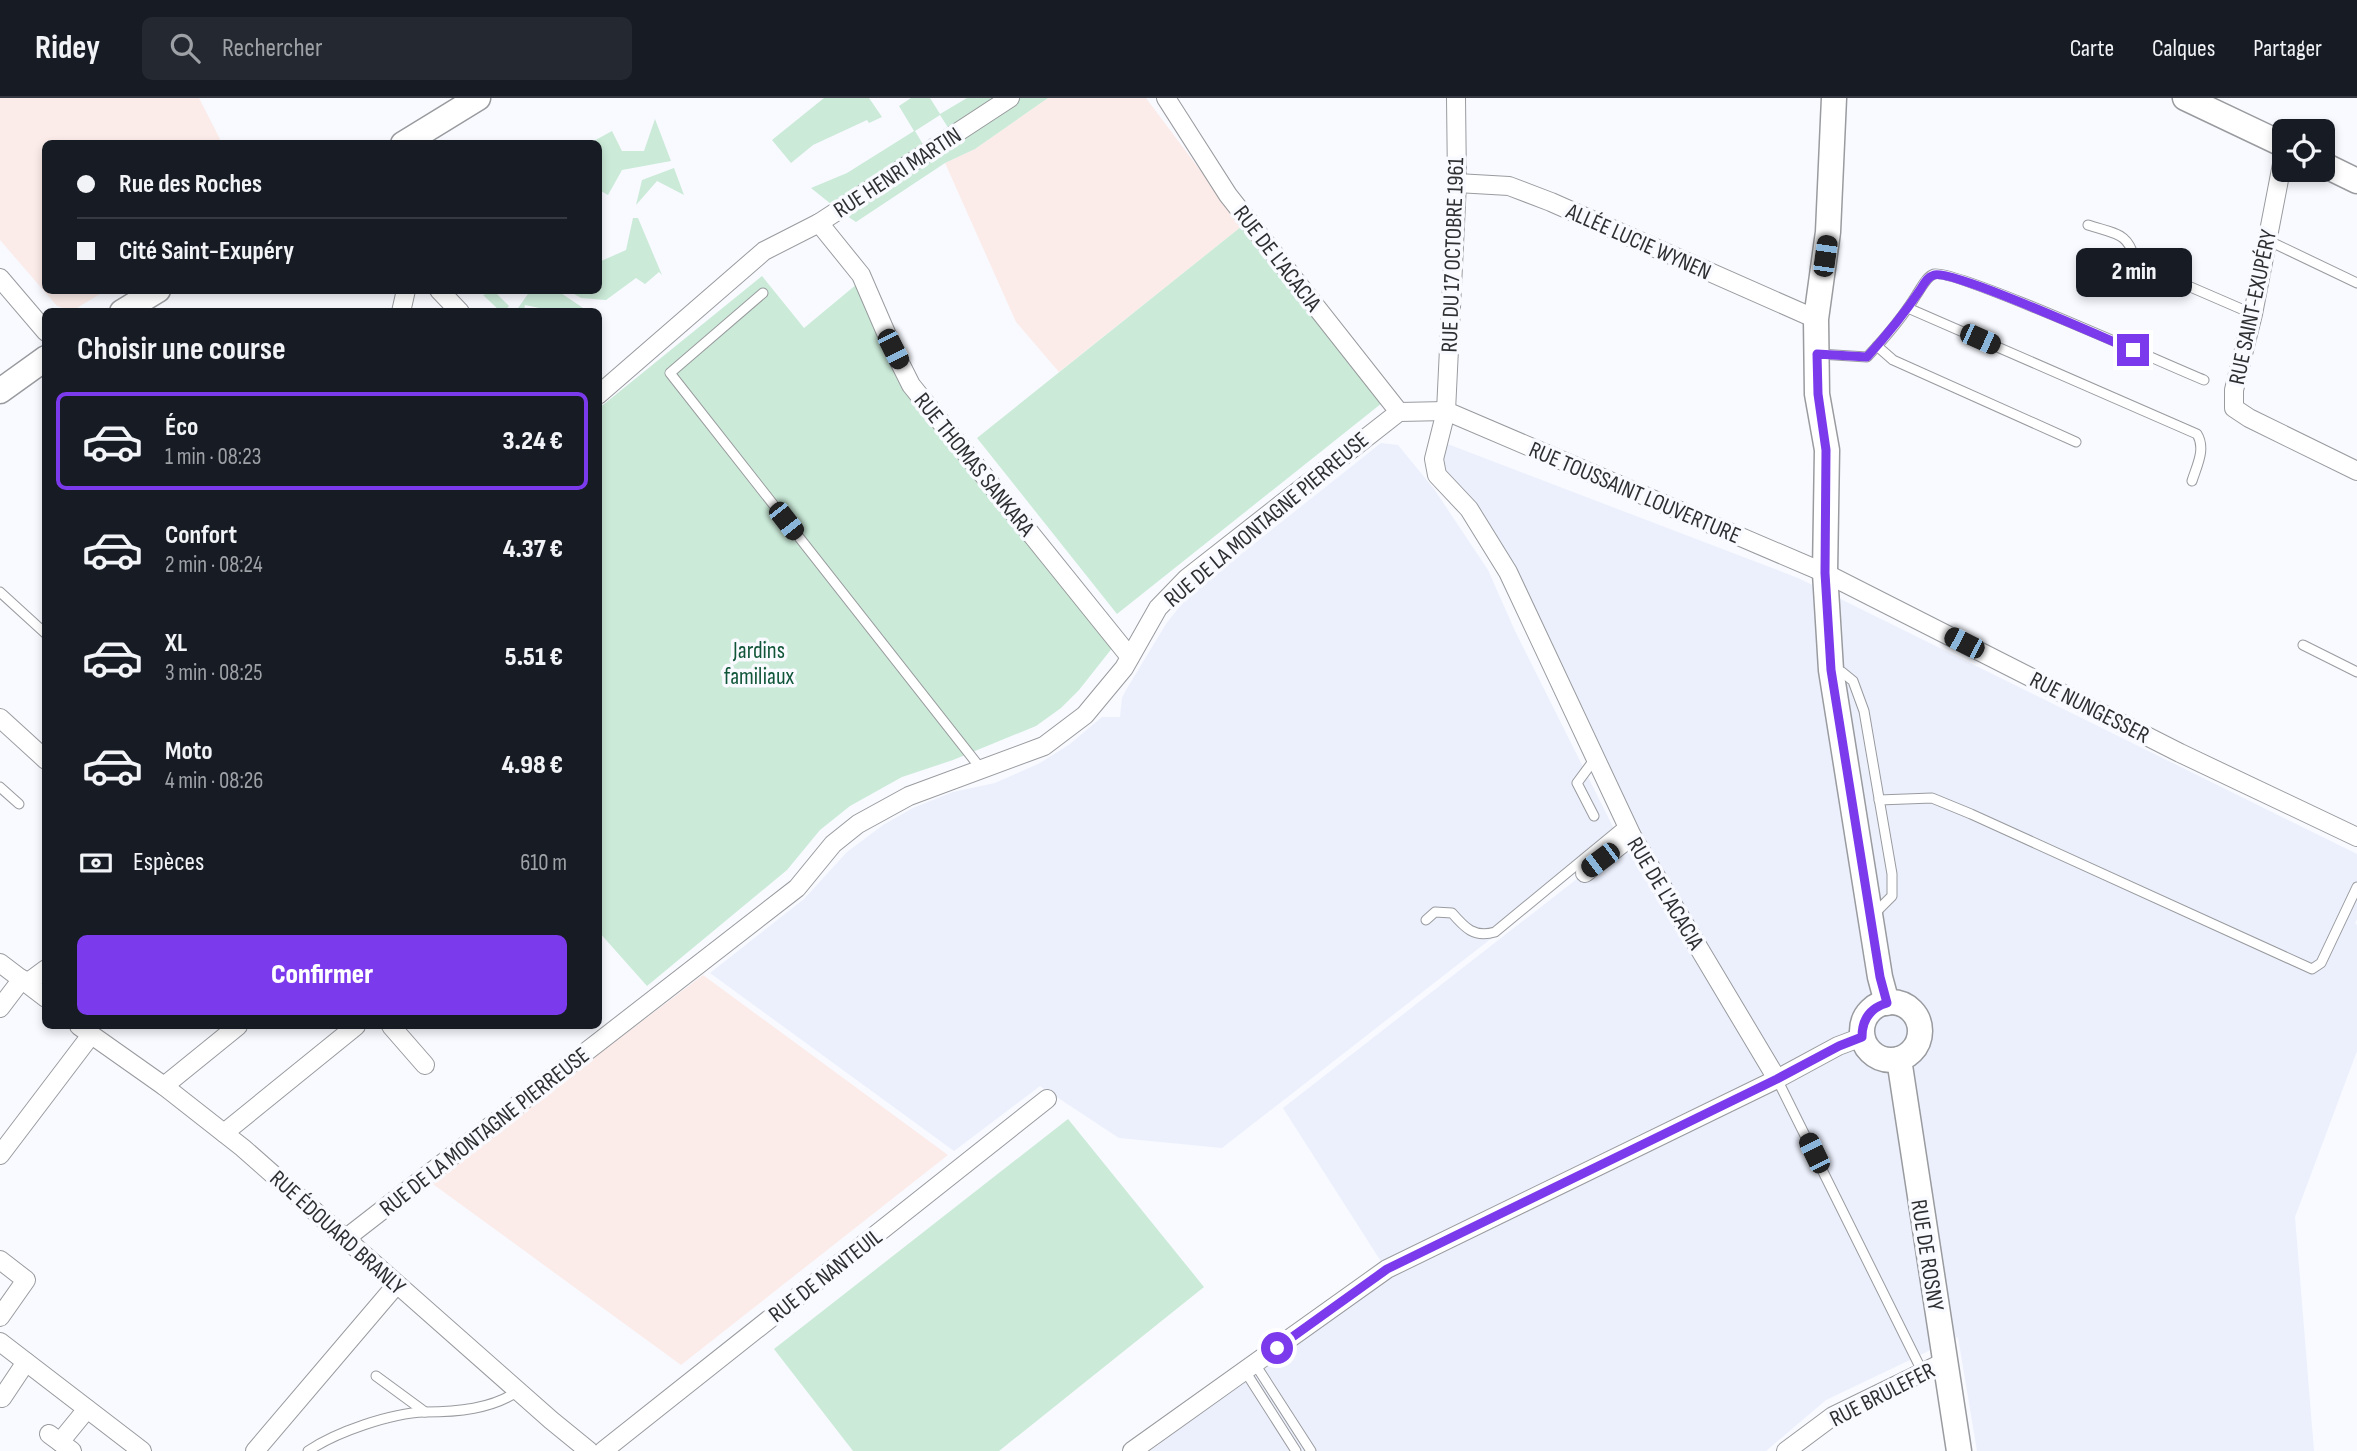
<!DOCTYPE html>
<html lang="fr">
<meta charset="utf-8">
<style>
body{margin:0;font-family:"Sofia Sans Condensed",sans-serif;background:#242831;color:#f1f3f6;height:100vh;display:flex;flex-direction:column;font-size:26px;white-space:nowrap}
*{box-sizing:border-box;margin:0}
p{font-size:23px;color:#9ea1a6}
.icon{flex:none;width:38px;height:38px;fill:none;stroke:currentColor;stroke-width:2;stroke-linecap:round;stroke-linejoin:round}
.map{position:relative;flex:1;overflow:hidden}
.sheet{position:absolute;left:42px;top:210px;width:560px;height:721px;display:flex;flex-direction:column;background:#171b24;border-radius:10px;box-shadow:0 4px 10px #0003}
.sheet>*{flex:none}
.top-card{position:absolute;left:42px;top:42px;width:560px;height:154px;border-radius:10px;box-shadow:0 4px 10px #0003;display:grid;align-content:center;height:154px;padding:0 35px;background:#171b24}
.fabs{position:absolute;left:2272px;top:21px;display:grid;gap:14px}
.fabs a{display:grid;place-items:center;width:63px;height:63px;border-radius:10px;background:#171b24;box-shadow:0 4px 10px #0003;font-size:35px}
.end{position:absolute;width:32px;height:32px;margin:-16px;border:9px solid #7c3aed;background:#fff;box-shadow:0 0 0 4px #fff}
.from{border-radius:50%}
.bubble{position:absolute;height:49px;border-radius:10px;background:#171b24;box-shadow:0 4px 10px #0003;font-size:23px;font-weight:800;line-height:49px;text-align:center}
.car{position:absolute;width:21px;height:42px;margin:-21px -10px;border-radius:9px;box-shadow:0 0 5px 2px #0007;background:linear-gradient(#222 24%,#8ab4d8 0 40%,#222 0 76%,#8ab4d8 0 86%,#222 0)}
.top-card b{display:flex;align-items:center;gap:24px;height:66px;font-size:26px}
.top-card b+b{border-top:2px solid #363941}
.top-card i{width:18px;height:18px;background:#f1f3f6}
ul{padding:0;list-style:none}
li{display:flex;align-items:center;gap:21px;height:98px;margin:0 14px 10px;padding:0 21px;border:4px solid transparent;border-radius:10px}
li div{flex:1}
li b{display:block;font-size:26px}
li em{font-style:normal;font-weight:800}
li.current{border-color:#7c3aed}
li>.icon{width:63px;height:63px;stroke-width:1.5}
h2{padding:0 35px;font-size:32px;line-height:84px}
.pay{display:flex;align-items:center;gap:18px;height:77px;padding:0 35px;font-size:26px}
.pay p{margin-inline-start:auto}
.button{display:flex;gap:14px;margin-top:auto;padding:14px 35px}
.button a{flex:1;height:80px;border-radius:10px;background:#7c3aed;color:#fff;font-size:28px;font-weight:800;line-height:80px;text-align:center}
header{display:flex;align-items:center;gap:42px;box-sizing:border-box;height:98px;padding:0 35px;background:#171b24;border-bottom:2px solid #363941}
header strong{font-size:33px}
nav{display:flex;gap:38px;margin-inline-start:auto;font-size:24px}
.search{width:490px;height:63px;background:#242831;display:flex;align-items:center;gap:18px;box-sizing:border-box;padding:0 24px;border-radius:10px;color:#9ea1a6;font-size:26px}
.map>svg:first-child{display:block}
.built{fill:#ecf0fc}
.education{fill:#fcece9}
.green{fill:#cbead8}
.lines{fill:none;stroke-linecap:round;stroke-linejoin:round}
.lane-casing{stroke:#999b9f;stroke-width:11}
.street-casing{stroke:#999b9f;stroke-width:20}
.secondary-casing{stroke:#999b9f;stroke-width:27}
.lane{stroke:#fff;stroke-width:9}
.street{stroke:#fff;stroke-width:18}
.secondary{stroke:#fff;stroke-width:24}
.route{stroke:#7c3aed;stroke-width:9}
.labels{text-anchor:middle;stroke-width:7;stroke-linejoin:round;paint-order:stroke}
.street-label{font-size:23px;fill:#2e2f31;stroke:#f8faff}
.park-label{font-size:23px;fill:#105538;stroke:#f8faff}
</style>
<header>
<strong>Ridey</strong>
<div class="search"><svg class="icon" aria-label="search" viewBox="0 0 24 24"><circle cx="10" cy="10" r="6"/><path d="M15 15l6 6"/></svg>Rechercher</div>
<nav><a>Carte</a><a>Calques</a><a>Partager</a></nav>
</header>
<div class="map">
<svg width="2357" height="1353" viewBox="0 0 2357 1353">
<rect width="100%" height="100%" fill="#f8faff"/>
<g class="built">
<polygon points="1437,342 1798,480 2357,756 2357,821 2355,825 2357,827 2357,953 2295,1119 2314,1353 1977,1353 1958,1239 1826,1302 1766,1353 1150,1353 1389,1176 1283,1010 1632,738 1508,474 1437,377"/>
<polygon points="1381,345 1398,347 1434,391 1488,472 1515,533 1619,741 1222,1050 1119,1040 1040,988 954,1053 710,875 804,801 847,754 883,727 913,710 953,694 995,685 1040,665 1070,646 1102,619 1120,619 1122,600 1126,592 1166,526 1187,499"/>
</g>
<g class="education">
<polygon points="0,0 199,0 220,41 219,46 46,46 46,192 105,193 72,213 57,208 0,142"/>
<polygon points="1048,0 1146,0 1242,128 1059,274 1016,224 945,65 975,51"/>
<polygon points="703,877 948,1057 681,1267 430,1084"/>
</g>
<g class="green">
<polygon points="824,0 869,0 882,19 869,25 867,22 813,47 791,65 772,42"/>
<polygon points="911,0 930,0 940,16 967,0 999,0 949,31 940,17 915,33 924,48 831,106 811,90 847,75 914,33 899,8"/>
<polygon points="1020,0 1048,0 975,51 945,65 856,124 847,118 858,102"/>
<polygon points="655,21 671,63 622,72 608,97 599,92 598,46 590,45 612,33 622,53 644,53"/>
<polygon points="674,70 684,97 657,83 636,107 642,82"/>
<polygon points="633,120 638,120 662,177 659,174 645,186 636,180 606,202 581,200 569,193 598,192 599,164 626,152"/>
<polygon points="1242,128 1382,305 1117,516 977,340"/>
<polygon points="762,178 804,230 857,186 906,293 1113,549 1079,592 1061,610 1036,628 953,662 902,679 850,708 820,732 787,772 647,888 599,834 598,311"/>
<polygon points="494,193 509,208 505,213 500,213 483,197"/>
<polygon points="530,193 558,193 586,212 554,213 525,207 524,213 516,213"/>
<polygon points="1068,1021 1204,1189 999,1353 853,1353 774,1251"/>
</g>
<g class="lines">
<defs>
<g id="lane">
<path d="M2088,127c27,9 42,7 47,38l118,51"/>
<polyline points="2267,142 2357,185"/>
<polyline points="763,195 670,275 982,672"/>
<path d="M1908,210l289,126c9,15 0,31 -5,47"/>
<polyline points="1877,248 1893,262 2076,344"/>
<path d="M1819,256l48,3c18,-19 36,-40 50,-63 5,-7 9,-17 17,-20 20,-6 235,92 270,106"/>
<polyline points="0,494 46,536"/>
<polyline points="2303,547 2357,574"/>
<polyline points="1835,572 1842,574 1853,583 1864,613 1892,776 1892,798 1875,815"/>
<polyline points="0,689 19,706"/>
<polyline points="1879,702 1932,700 1971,716 2312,871 2321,865 2357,789"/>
<polyline points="1594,718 1577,685 1594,662"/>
<path d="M1426,822l9,-8 17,1c13,15 22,25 43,19l131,-108"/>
<polyline points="1777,981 1923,1275"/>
<polyline points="1255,1266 1311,1353"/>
<polyline points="1245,1273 1296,1353"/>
<polyline points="376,1278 425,1314"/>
<path d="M308,1353c28,-19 83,-38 117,-39 32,0 67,-3 93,-21"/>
</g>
<g id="street">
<polyline points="1166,0 1228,97 1399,314"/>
<polyline points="1456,0 1457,85 1446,313 1434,361 1437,377 1469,411 1508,474 1632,738 1777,981"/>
<polyline points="2284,56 2253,216 2234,292 2234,310 2249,320 2357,373"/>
<polyline points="1457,85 1509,88 1551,104 1816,221"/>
<polyline points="819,125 861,177 893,251 911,287 1130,559"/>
<polyline points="0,180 46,234"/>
<polyline points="439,192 460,214"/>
<polyline points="401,214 406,192"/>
<polyline points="598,297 764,153 819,125 1010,0"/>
<polyline points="0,620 46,662"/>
<polyline points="1585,775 1632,738"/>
<polyline points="0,865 46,900"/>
<polyline points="27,885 46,871"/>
<polyline points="0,910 22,881"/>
<polyline points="79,928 164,988 243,1050 551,1322 589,1353"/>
<polyline points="391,928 425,967"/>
<polyline points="164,988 238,928"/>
<polyline points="224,1035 356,928"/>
<polyline points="0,1057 91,937"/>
<polyline points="345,1141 797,790 833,746 858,726 909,698 1044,648 1085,617 1124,570 1158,510 1187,480 1399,314 1446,313 1825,475 2180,655 2357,739"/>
<polyline points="0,1162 26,1182 0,1219"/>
<polyline points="0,1244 142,1353"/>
<polyline points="2,1300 26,1264"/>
<polyline points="49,1336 72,1353"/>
<polyline points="60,1344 87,1311"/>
<polyline points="255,1353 397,1186"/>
<polyline points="603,1353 1047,1001"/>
<polyline points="1132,1353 1387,1171 1777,981 1838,948 1862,939"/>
<polyline points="1786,1353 1833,1318 1944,1264"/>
</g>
<g id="secondary">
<polyline points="1834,0 1828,134 1816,221 1817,296 1827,352 1825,475 1831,572 1880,879 1887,905"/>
<polyline points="2185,0 2284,47"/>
<polyline points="403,46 478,0"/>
<polyline points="2322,66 2357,83"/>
<polyline points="122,214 158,192"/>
<polyline points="0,293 46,260"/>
<circle cx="1891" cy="933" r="29"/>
<polyline points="1899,961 1959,1353"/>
</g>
</defs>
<use href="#lane" class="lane-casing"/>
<use href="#street" class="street-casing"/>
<use href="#secondary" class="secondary-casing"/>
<use href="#lane" class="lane"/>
<use href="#street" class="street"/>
<use href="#secondary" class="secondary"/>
</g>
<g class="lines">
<path class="route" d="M1277,1250l110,-79 390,-190 62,-33 23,-9c0,-18 8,-29 25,-34l-7,-26 -49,-307 -6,-97 1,-123 -8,-56 -1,-40 50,3c19,-21 37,-43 53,-67 4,-6 7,-13 14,-15 18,-6 172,64 199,75"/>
</g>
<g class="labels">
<g class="street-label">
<text transform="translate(897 74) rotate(-33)" y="8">RUE HENRI MARTIN</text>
<text transform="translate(1639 143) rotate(24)" y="8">ALLÉE LUCIE WYNEN</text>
<text transform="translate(1452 157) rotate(-88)" y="8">RUE DU 17 OCTOBRE 1961</text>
<text transform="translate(1278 160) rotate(52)" y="8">RUE DE L'ACACIA</text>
<text transform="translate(2252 209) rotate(-78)" y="8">RUE SAINT-EXUPÉRY</text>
<text transform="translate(975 366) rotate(51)" y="8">RUE THOMAS SANKARA</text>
<text transform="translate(1635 394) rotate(23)" y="8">RUE TOUSSAINT LOUVERTURE</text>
<text transform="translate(1266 421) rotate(-40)" y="8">RUE DE LA MONTAGNE PIERREUSE</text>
<text transform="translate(2090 609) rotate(27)" y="8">RUE NUNGESSER</text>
<text transform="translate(1666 795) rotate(59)" y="8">RUE DE L'ACACIA</text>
<text transform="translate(484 1033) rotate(-38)" y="8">RUE DE LA MONTAGNE PIERREUSE</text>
<text transform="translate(338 1134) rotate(42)" y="8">RUE ÉDOUARD BRANLY</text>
<text transform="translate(1928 1157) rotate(81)" y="8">RUE DE ROSNY</text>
<text transform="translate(825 1177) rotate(-38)" y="8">RUE DE NANTEUIL</text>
<text transform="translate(1882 1296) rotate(-27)" y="8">RUE BRULEFER</text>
</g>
<g class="park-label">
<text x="759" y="560">Jardins<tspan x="759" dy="26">familiaux</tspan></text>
</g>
</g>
</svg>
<div class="fabs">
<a><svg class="icon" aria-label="locate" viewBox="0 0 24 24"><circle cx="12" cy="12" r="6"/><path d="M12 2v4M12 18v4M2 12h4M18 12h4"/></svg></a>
</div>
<i class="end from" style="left:1277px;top:1250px"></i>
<i class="end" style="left:2133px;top:252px"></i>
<div class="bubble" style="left:2076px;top:150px;width:116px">2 min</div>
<i class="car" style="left:1825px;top:158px;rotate:8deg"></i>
<i class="car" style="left:1980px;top:241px;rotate:114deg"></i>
<i class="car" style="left:893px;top:251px;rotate:153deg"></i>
<i class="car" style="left:786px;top:423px;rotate:142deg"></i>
<i class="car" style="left:1964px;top:545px;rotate:297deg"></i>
<i class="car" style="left:1600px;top:762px;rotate:233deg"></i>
<i class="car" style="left:1814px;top:1055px;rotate:334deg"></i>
<div class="top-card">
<b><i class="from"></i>Rue des Roches</b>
<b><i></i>Cité Saint-Exupéry</b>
</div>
<section class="sheet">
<h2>Choisir une course</h2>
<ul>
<li class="current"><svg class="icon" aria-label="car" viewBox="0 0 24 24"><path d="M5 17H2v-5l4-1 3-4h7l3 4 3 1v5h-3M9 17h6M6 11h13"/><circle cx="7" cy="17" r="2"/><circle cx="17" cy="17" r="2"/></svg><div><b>Éco</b><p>1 min · 08:23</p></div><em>3.24 €</em></li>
<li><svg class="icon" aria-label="car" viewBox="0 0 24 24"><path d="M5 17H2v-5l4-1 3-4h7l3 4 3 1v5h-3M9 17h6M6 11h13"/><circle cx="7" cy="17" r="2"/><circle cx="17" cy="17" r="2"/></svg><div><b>Confort</b><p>2 min · 08:24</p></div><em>4.37 €</em></li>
<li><svg class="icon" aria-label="car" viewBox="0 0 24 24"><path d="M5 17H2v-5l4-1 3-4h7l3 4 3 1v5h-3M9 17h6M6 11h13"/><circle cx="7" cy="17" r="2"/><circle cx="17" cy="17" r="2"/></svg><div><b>XL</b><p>3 min · 08:25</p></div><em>5.51 €</em></li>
<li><svg class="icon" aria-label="car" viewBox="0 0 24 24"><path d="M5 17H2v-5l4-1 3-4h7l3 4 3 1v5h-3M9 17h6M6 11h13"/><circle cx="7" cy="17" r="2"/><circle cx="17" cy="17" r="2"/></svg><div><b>Moto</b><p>4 min · 08:26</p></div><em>4.98 €</em></li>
</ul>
<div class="pay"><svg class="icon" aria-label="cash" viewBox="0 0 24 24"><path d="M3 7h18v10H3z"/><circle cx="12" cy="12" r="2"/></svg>Espèces<p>610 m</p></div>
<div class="button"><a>Confirmer</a></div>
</section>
</div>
